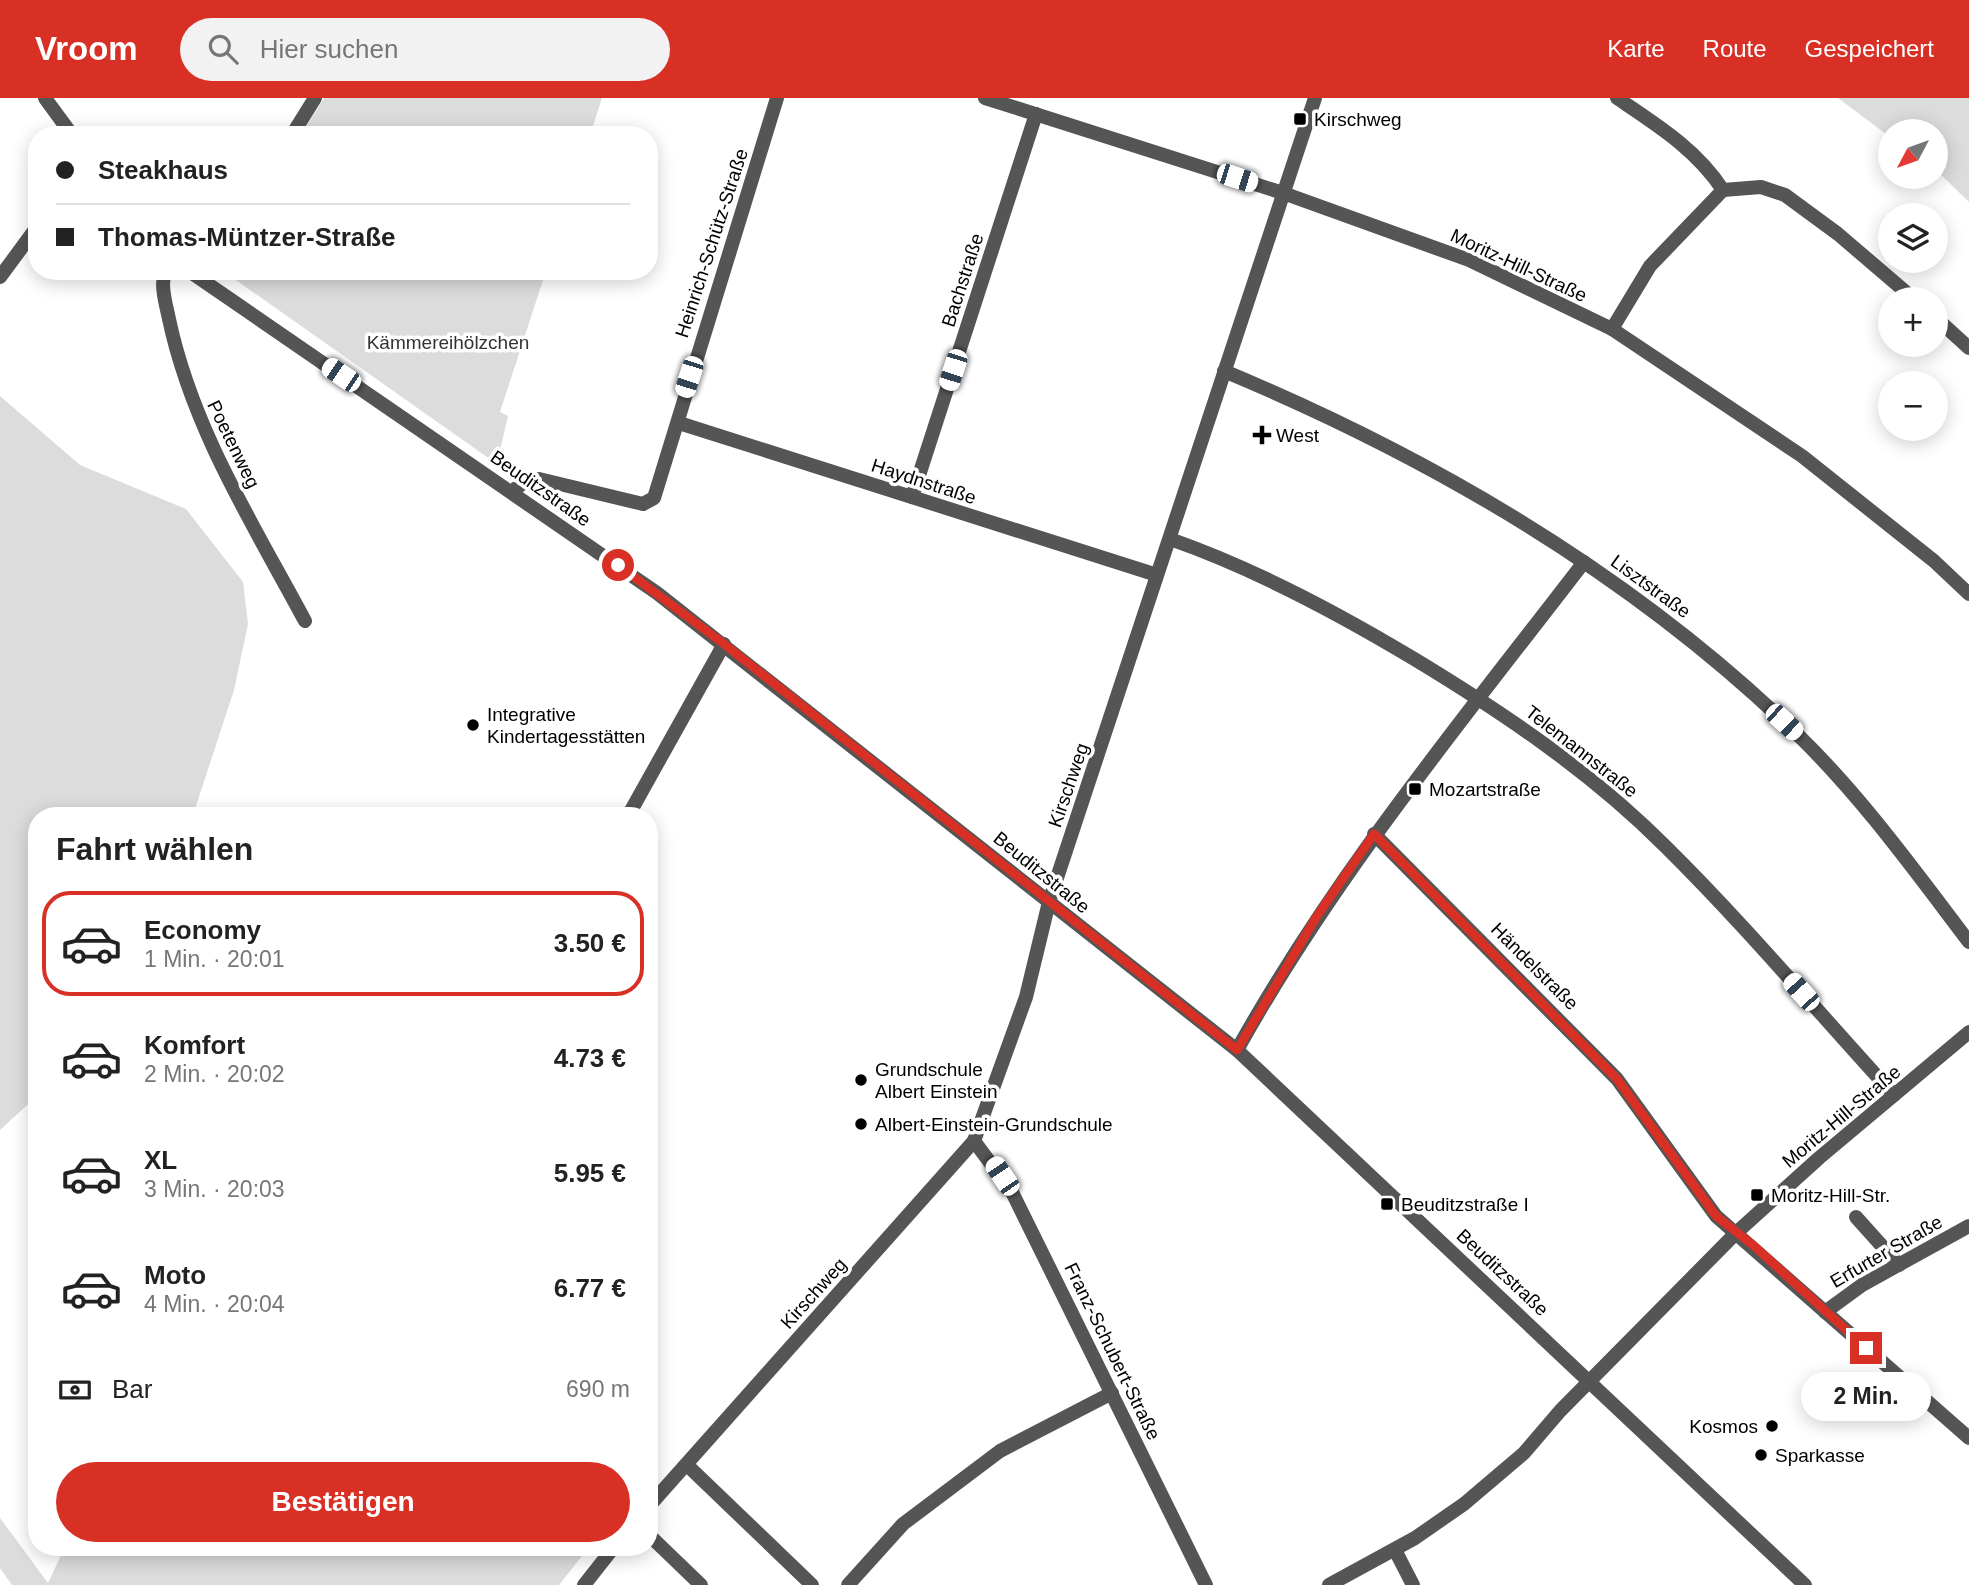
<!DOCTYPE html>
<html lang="de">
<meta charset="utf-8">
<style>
body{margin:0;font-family:Helvetica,sans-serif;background:#f2f2f2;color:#222;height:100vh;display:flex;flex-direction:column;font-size:26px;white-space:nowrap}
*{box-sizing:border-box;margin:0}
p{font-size:23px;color:#767676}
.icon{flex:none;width:38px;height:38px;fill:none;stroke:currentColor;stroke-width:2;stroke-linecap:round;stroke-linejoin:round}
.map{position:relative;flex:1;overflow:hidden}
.side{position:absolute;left:28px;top:709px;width:630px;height:749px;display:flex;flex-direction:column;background:#fff;border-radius:28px;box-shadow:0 4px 18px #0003}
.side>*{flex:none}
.hud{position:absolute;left:28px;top:28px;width:630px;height:154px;border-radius:28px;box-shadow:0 4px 18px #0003;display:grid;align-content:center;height:154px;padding:0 28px;background:#fff}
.needle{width:46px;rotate:229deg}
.controls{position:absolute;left:1878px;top:21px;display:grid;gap:14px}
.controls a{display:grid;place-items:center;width:70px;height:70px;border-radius:50%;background:#fff;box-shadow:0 4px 18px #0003;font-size:35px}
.end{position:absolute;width:32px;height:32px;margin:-16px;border:9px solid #d93025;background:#fff;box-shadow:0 0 0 4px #fff}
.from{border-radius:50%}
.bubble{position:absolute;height:49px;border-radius:24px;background:#fff;box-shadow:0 4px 18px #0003;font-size:23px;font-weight:700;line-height:49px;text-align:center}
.car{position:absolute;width:21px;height:42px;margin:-21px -10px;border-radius:9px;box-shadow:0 0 5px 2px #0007;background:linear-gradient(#fff 24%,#345 0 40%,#fff 0 76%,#345 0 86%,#fff 0)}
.hud b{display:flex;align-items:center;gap:24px;height:66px;font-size:26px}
.hud b+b{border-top:2px solid #e0e0e0}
.hud i{width:18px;height:18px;background:#222}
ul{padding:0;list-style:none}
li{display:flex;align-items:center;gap:21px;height:105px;margin:0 14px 10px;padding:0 14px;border:4px solid transparent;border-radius:28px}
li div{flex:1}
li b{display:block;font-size:26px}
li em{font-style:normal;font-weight:700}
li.active{border-color:#d93025}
li>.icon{width:63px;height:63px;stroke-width:1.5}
h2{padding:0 28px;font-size:32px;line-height:84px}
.pay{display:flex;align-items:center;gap:18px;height:77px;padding:0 28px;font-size:26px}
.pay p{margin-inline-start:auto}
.primary-button{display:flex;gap:14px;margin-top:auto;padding:14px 28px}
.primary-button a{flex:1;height:80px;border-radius:42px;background:#d93025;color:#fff;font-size:28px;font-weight:700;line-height:80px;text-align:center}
header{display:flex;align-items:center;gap:42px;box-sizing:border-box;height:98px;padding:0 35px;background:#d93025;color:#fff}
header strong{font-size:33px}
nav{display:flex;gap:38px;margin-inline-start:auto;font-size:24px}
.search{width:490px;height:63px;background:#f2f2f2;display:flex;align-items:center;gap:18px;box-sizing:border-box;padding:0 24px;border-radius:38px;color:#767676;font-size:26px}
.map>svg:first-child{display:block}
.green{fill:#dcdcdc}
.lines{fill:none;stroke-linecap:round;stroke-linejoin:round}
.street{stroke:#555;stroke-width:14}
.route{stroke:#d93025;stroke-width:9}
.poi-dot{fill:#000;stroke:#fff;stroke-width:2.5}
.labels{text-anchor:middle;stroke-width:7;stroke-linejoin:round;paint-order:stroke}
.poi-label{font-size:19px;fill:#000;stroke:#fff;text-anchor:start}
.street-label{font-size:19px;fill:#000;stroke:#fff}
.park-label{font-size:19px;fill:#333;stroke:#fff}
</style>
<header>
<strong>Vroom</strong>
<div class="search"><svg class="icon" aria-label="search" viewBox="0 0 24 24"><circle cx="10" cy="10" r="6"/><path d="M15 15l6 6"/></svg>Hier suchen</div>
<nav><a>Karte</a><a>Route</a><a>Gespeichert</a></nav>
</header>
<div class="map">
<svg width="1969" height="1487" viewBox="0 0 1969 1487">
<rect width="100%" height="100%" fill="#fff"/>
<g class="green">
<polygon points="324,0 602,0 590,37 301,37"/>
<polygon points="1838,0 1969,0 1969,104 1936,72 1936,33 1890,33 1890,39"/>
<polygon points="223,173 546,173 500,314 508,318 498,361 487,359"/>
<polygon points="0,298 80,367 186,411 243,484 248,526 234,592 193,717 37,718 37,998 0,1032"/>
<polygon points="0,1420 48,1485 65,1449 589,1449 559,1487 12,1487 0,1470"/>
</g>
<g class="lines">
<g class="street">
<polyline points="45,0 72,37"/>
<polyline points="985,0 1283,95 1469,162 1612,231 1802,358 1934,463 1969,496"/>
<path d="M1617,0c40,27 79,51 106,92l38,-3 24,8 53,39 76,65"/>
<polyline points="292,37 315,0"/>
<path d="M165,173c-5,15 1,33 4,48 23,109 84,205 136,302"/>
<polyline points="189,173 657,495 1237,952 1805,1487"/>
<polyline points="0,179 37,129"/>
<polyline points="1936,220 1969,250"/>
<polyline points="1612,231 1650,168 1723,92"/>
<path d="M1224,273c211,88 409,204 573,363 64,62 118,137 172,208"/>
<polyline points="679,325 1157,477"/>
<polyline points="512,393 525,384 539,381 643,406 654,400 777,0"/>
<polyline points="912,399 1036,16"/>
<path d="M1170,441c86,30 168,74 246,121 89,54 175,112 249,186 80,79 153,166 229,249"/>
<polyline points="628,718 724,546"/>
<polyline points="1374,736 1617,981 1716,1118 1969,1340"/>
<path d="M1237,952c98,-176 225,-329 347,-488"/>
<polyline points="974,1043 1012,1094 1206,1487"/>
<polyline points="1856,1119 1899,1167"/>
<polyline points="1825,1214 1862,1187 1969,1128"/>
<polyline points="687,1367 812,1487"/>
<polyline points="649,1408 974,1043 1026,899 1049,804 1315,0"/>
<polyline points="649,1437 701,1487"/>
<polyline points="1395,1452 1413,1487"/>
<polyline points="584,1487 614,1449"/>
<polyline points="848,1487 903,1426 1000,1353 1112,1295"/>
<polyline points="1329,1487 1415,1440 1464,1406 1524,1355 1560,1313 1736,1135 1819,1060 1969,934"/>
</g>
</g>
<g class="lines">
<polyline class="route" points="618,467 724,546 1237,952 1317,818 1374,736 1617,981 1716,1118 1753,1147 1866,1250"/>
</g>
<g class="poi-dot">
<rect x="1293" y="14" width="14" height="14" rx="3.5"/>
<path d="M1258.5 326.5h7v7h7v7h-7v7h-7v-7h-7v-7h7z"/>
<circle cx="473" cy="627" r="7"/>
<rect x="1408" y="684" width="14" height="14" rx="3.5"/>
<circle cx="861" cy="982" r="7"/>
<circle cx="861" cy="1026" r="7"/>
<rect x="1750" y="1090" width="14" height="14" rx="3.5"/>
<rect x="1380" y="1099" width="14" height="14" rx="3.5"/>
<circle cx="1772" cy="1328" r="7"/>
<circle cx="1761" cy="1357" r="7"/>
</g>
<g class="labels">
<g class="poi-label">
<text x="1314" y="28">Kirschweg</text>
<text x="1276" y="344">West</text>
<text x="487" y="623">Integrative<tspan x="487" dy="22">Kindertagesstätten</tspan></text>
<text x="1429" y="698">Mozartstraße</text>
<text x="875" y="978">Grundschule<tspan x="875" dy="22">Albert Einstein</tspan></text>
<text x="875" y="1033">Albert-Einstein-Grundschule</text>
<text x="1771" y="1104">Moritz-Hill-Str.</text>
<text x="1401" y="1113">Beuditzstraße I</text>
<text x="1758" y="1335" text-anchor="end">Kosmos</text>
<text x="1775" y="1364">Sparkasse</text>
</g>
<g class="street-label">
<text transform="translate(711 145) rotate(-72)" y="7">Heinrich-Schütz-Straße</text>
<text transform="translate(1519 167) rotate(25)" y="7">Moritz-Hill-Straße</text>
<text transform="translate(962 182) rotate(-72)" y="7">Bachstraße</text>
<text transform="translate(234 346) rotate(64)" y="7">Poetenweg</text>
<text transform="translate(924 383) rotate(18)" y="7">Haydnstraße</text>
<text transform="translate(541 390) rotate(35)" y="7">Beuditzstraße</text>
<text transform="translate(1651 488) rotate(36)" y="7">Lisztstraße</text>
<text transform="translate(1582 653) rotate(38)" y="7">Telemannstraße</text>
<text transform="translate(1068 687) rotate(-71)" y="7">Kirschweg</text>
<text transform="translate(1042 774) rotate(39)" y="7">Beuditzstraße</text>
<text transform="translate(1535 868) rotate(45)" y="7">Händelstraße</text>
<text transform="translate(1841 1018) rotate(-40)" y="7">Moritz-Hill-Straße</text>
<text transform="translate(1886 1153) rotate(-30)" y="7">Erfurter Straße</text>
<text transform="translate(1503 1174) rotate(43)" y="7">Beuditzstraße</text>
<text transform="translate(813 1195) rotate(-48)" y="7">Kirschweg</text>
<text transform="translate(1113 1253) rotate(64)" y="7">Franz-Schubert-Straße</text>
</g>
<g class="park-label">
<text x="448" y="251">Kämmereihölzchen</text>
</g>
</g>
</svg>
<div class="controls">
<a><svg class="needle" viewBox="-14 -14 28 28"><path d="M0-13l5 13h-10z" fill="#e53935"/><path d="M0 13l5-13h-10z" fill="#767676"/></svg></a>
<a><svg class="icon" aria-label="layers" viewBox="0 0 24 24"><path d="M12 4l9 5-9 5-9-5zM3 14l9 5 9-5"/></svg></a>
<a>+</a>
<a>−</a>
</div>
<i class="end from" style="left:618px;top:467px"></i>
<i class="end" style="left:1866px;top:1250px"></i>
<div class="bubble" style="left:1801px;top:1274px;width:130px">2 Min.</div>
<i class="car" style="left:1237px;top:80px;rotate:108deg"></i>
<i class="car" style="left:953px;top:272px;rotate:198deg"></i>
<i class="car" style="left:341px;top:277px;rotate:304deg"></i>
<i class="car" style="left:689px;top:279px;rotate:198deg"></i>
<i class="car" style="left:1784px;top:624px;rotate:133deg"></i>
<i class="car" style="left:1801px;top:894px;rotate:318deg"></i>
<i class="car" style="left:1002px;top:1078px;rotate:326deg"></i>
<div class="hud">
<b><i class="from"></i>Steakhaus</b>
<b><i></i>Thomas-Müntzer-Straße</b>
</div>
<section class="side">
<h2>Fahrt wählen</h2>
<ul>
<li class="active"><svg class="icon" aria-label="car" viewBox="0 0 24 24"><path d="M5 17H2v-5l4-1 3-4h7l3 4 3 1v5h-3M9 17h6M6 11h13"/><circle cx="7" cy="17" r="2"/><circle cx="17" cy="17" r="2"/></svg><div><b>Economy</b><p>1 Min. · 20:01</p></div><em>3.50 €</em></li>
<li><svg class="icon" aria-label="car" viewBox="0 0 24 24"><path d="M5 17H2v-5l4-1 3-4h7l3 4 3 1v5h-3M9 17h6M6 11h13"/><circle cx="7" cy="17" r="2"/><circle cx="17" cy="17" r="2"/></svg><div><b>Komfort</b><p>2 Min. · 20:02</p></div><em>4.73 €</em></li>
<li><svg class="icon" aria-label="car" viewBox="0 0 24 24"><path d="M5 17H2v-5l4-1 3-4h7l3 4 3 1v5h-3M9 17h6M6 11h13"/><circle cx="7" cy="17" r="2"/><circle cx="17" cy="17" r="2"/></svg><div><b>XL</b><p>3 Min. · 20:03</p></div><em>5.95 €</em></li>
<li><svg class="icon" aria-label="car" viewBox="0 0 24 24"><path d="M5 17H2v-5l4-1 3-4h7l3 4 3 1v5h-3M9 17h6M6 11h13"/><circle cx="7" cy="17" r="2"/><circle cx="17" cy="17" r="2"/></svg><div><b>Moto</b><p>4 Min. · 20:04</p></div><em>6.77 €</em></li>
</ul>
<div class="pay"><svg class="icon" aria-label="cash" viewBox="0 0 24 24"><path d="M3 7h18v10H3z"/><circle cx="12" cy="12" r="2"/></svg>Bar<p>690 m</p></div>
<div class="primary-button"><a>Bestätigen</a></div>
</section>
</div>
